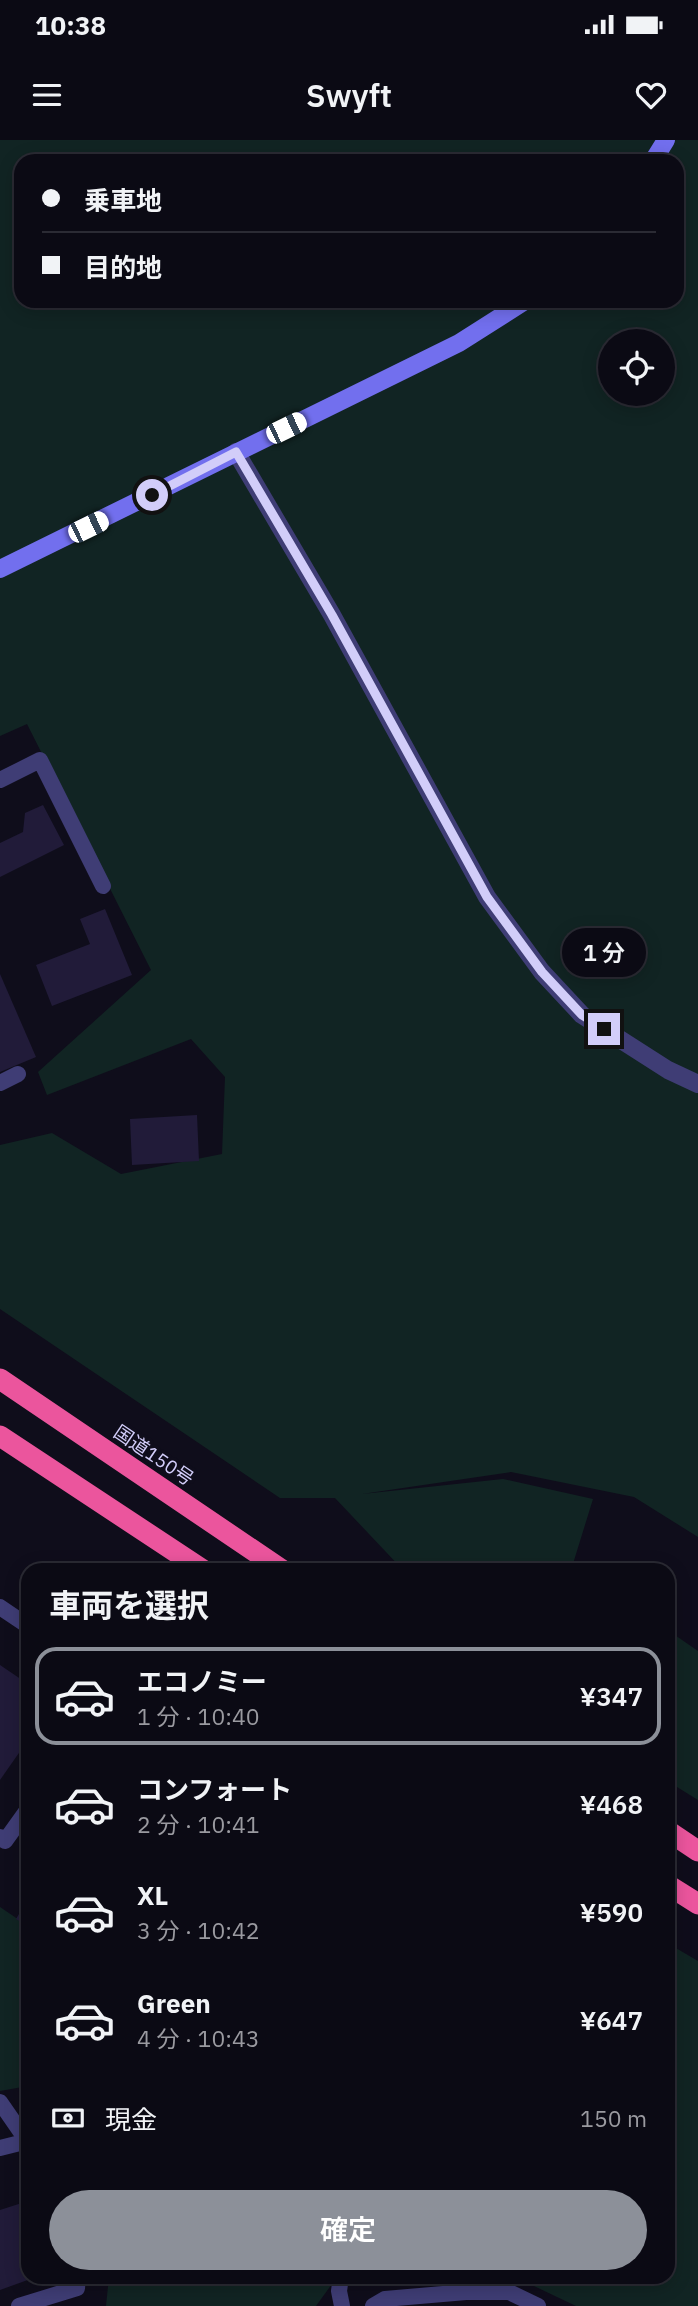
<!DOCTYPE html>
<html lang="ja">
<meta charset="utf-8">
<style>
body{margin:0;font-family:"IBM Plex Sans","Noto Sans JP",sans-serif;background:#191822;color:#f1f3f6;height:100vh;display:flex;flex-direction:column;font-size:26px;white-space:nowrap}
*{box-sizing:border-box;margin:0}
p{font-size:23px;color:#9a9aa0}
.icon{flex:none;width:38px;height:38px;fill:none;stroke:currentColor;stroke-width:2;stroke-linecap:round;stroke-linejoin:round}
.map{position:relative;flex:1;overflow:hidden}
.side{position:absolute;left:21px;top:1423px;width:654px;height:721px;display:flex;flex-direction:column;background:#0b0a14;border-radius:21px;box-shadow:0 4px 18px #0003,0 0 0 2px #2b2b34}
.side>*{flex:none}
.banner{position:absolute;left:14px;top:14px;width:670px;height:154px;border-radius:21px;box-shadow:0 4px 18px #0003,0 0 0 2px #2b2b34;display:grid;align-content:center;height:154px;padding:0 28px;background:#0b0a14}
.buttons{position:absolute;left:598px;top:189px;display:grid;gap:14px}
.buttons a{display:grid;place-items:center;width:77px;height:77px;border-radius:50%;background:#0b0a14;box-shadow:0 4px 18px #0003,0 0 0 2px #2b2b34;font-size:35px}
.end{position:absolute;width:32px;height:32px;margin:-16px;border:9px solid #d2cdf9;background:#111;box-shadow:0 0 0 4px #111}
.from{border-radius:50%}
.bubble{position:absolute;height:49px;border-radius:24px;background:#0b0a14;box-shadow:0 4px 18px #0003,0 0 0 2px #2b2b34;font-size:23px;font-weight:600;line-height:49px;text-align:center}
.car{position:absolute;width:21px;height:42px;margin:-21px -10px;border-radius:9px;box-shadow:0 0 5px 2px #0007;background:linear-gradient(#fff 24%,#345 0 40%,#fff 0 76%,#345 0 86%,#fff 0)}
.banner b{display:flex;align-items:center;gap:24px;height:66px;font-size:26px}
.banner b+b{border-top:2px solid #2b2b34}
.banner i{width:18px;height:18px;background:#f1f3f6}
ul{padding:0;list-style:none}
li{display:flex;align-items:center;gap:21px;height:98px;margin:0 14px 10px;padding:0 14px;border:4px solid transparent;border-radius:21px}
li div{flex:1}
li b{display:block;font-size:26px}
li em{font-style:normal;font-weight:600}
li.active{border-color:#8c9099}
li>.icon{width:63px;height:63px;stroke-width:1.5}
h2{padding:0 28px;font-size:32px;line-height:84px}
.pay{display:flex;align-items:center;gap:18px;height:77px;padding:0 28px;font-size:26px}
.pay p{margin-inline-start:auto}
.primary-button{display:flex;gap:14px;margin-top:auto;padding:14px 28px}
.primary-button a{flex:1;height:80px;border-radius:42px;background:#8c9099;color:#fff;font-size:28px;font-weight:600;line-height:80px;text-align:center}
.status{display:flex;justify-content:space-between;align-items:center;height:49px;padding:0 35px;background:#0b0a14;direction:ltr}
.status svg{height:19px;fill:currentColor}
header{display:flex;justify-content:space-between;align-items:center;height:91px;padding:0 28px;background:#0b0a14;font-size:32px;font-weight:600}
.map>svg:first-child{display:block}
.green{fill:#112423;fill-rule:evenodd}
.building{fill:#211b39}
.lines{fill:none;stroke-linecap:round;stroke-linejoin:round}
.lane{stroke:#3f3d75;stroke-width:16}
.street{stroke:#3f3d75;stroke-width:18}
.secondary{stroke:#726fee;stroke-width:18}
.highway{stroke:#eb559d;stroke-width:21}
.route{stroke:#d2cdf9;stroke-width:9}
.labels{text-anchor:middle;stroke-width:7;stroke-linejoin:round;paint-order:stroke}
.street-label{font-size:19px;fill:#d2cdf9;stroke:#0f0d1b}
</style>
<div class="status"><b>10:38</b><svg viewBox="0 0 49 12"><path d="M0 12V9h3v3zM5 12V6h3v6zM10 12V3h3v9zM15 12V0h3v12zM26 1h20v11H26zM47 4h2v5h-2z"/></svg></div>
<header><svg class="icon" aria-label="menu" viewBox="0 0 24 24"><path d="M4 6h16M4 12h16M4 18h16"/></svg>Swyft<svg class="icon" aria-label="heart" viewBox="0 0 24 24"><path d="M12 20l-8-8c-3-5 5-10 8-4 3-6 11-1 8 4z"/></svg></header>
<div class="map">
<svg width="698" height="2166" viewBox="0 0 698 2166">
<rect width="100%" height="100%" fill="#0f0d1b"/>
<g class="green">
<path d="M0,0h698v1397l-64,-40 -123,-25 -149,22 141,-15 90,20 -21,68 4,3h-173l-68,-72h-55l-280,-189v-164l52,-12 69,41 101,-20 3,-77 -34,-38 -144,56 -9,-23 113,-102 -124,-246 -27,12zM21,21h656v140h-656zM611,201h52v53h-52z"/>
<polygon points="669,1491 698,1511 698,1660 669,1642"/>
<polygon points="0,1767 28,1786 28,1946 0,1951"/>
<polygon points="669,1804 698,1821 698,2166 576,2166 515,2137 668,2137"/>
<polygon points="109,2137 337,2137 316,2166 106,2166"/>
</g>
<g class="building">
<polygon points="43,665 64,705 0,737 0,703 23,692 25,673"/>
<polygon points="105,769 132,835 52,866 36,825 90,804 80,779"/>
<polygon points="0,834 36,917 0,932"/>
<polygon points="197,975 199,1021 132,1025 130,979"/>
<polygon points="0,1525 28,1544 28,1600 0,1640"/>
<polygon points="28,1759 28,1786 16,1779"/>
<polygon points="28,2061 28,2137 36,2137 0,2150 0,2070"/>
</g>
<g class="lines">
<g class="lane">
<polyline points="0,640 40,620 103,746"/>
<polyline points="0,943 18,934"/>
<polyline points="0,1467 28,1486"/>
<polyline points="0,1697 5,1701 28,1669"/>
<polyline points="0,1962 27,2001"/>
<polyline points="0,2008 28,2001"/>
<polyline points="341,2137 339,2151 342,2166"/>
<polyline points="19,2166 77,2148 78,2137"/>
<polyline points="373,2166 385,2159 466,2152 509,2152 538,2166"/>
</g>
<polyline class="street" points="236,312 332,475 487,757 542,832 582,875 668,930 698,944"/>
<g class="secondary">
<polyline points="653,21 666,0"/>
<polyline points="0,429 459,203 525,161"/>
</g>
<g class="highway">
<polyline points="0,1239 282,1430"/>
<polyline points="0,1296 203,1430"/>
<polyline points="668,1691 698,1711"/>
<polyline points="668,1745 698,1764"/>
</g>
</g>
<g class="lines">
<polyline class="route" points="152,355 236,312 332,475 487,757 542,832 582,875 604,889"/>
</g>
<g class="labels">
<g class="street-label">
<text transform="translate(154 1315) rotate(34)" y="7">国道150号</text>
</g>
</g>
</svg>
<div class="buttons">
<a><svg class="icon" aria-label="locate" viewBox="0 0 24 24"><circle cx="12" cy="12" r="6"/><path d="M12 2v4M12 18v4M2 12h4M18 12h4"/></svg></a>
</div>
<i class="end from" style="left:152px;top:355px"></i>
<i class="end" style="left:604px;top:889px"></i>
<div class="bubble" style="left:562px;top:788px;width:84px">1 分</div>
<i class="car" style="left:286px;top:288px;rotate:64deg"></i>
<i class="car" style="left:88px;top:387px;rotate:64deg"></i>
<div class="banner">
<b><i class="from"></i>乗車地</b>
<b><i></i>目的地</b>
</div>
<section class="side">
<h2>車両を選択</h2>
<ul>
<li class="active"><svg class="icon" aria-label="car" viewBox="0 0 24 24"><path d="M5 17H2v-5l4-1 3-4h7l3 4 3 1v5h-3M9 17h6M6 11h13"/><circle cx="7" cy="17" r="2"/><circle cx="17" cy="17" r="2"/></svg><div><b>エコノミー</b><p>1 分 · 10:40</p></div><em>¥347</em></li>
<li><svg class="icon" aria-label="car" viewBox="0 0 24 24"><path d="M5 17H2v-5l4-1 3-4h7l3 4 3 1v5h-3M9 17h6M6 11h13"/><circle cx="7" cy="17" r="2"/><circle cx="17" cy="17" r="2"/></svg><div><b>コンフォート</b><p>2 分 · 10:41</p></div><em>¥468</em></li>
<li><svg class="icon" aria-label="car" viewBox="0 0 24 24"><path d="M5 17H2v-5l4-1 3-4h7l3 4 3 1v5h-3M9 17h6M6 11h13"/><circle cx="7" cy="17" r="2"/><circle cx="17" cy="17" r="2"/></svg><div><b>XL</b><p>3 分 · 10:42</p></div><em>¥590</em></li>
<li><svg class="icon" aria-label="car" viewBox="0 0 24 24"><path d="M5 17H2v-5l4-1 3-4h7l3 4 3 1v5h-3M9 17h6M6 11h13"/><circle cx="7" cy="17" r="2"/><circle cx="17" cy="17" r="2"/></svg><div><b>Green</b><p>4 分 · 10:43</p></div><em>¥647</em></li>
</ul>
<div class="pay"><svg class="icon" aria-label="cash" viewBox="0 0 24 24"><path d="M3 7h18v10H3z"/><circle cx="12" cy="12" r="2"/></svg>現金<p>150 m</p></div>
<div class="primary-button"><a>確定</a></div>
</section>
</div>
